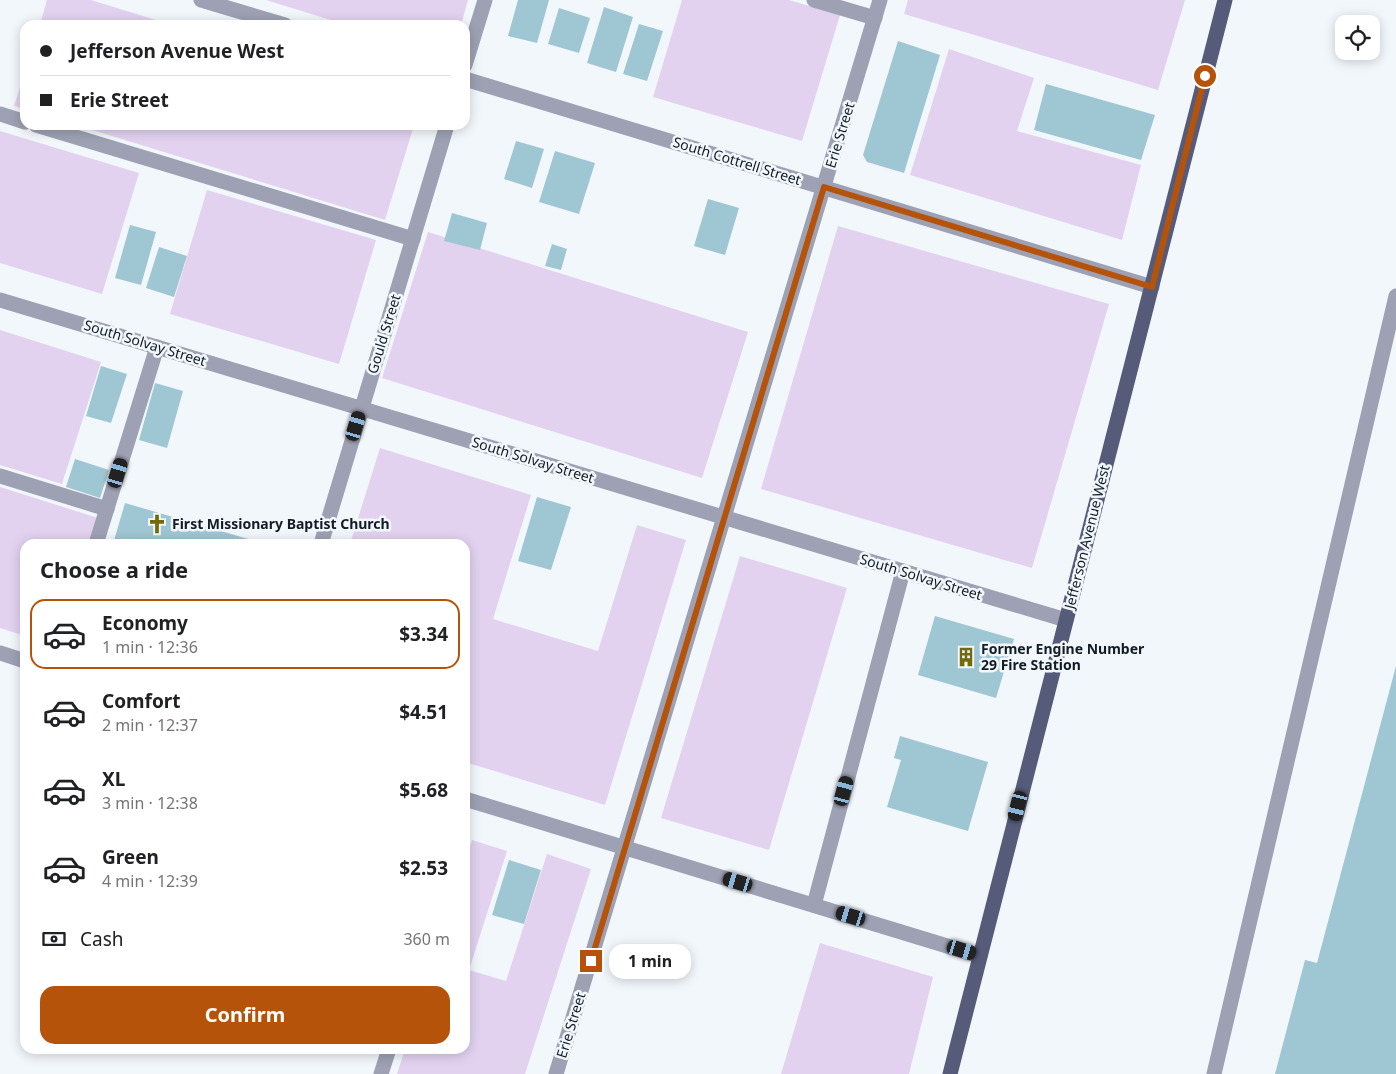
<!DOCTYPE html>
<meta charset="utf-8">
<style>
body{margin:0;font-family:"Noto Sans",sans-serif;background:#f6f6f6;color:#202124;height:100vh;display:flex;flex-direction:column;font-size:19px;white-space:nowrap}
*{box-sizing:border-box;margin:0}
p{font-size:16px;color:#757577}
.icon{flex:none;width:28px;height:28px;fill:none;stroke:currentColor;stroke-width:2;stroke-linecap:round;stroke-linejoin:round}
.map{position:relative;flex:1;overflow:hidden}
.details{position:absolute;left:20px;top:539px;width:450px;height:515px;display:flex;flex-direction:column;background:#fff;border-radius:15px;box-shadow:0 2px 12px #0003}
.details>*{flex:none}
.guide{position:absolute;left:20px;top:20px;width:450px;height:110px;border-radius:15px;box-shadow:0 2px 12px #0003;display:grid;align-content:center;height:110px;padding:0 20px;background:#fff}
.fabs{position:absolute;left:1335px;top:15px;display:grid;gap:10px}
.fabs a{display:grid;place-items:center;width:45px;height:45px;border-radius:10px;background:#fff;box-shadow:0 2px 12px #0003;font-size:25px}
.end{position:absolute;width:22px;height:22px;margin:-11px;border:6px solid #b45309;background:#fff;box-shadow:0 0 0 2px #fff}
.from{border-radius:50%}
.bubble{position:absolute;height:35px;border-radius:15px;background:#fff;box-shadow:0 2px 12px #0003;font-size:16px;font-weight:700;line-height:35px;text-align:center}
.car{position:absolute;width:15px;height:30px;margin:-15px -8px;border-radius:6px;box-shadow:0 0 4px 1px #0007;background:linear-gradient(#222 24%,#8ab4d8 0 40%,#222 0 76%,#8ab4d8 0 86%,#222 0)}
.guide b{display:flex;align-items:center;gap:18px;height:48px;font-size:19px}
.guide b+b{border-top:1px solid #e0e0e0}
.guide i{width:12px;height:12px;background:#202124}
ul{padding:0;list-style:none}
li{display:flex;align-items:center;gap:15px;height:70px;margin:0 10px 8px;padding:0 10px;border:2px solid transparent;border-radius:15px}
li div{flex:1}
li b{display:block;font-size:19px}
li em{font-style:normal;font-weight:700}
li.active{border-color:#b45309}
li>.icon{width:45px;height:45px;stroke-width:1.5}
h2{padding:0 20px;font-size:22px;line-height:60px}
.pay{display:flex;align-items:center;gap:12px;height:55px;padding:0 20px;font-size:19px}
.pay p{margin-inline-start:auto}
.cta{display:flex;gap:10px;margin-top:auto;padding:10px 20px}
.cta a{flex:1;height:58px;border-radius:15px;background:#b45309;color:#fff;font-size:20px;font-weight:700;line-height:58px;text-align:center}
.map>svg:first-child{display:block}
.green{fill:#e2d2f0}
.building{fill:#9fc6d3}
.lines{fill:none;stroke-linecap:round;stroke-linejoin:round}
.minor{stroke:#9ea1b3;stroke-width:15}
.major{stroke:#575b7a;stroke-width:15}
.route{stroke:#b45309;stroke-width:6}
.labels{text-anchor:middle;stroke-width:5;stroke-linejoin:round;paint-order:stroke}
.street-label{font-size:14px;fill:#131c25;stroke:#f2f7fc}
.poi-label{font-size:14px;font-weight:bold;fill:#131c25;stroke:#f2f7fc;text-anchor:start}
</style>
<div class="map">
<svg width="1396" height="1074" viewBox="0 0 1396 1074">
<rect width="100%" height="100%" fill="#f2f7fc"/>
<g class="green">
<polygon points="47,0 91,0 172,25 40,25"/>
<polygon points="266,0 468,0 461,25 347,25"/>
<polygon points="682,0 789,0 840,15 802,141 653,97"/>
<polygon points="908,0 1185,0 1158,90 904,14"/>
<polygon points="949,49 1034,78 1017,131 1141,165 1122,240 910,175"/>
<polygon points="25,72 25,109 14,106"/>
<polygon points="76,125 414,125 385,220"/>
<polygon points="0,131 139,173 102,294 0,263"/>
<polygon points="207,190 376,240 339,364 170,314"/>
<polygon points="838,226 1109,304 1032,568 761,489"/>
<polygon points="428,232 748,332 702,478 382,378"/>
<polygon points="0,330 101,362 62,484 0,465"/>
<polygon points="380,448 531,495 493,619 598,651 637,525 686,540 605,805 465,762 465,544 350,544"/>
<polygon points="0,487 98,518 90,544 25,544 25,636 0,628"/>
<polygon points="740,556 847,588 769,850 661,818"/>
<polygon points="472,840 507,851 469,970 506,981 547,854 591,869 525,1074 397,1074 405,1049 465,1049 465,862"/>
<polygon points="820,943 933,977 909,1074 781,1074"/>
</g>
<g class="building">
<polygon points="518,0 549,0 537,43 508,36"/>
<polygon points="604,7 633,17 616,72 587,63"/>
<polygon points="559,8 590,18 579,53 548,44"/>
<polygon points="639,24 663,31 647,81 623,74"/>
<polygon points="898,41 940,55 904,173 867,162 863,155"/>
<polygon points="1046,84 1155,115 1141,160 1034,130"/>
<polygon points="516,141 544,149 532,188 504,179"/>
<polygon points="555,151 595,163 579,214 539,202"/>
<polygon points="708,199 739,208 725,255 694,246"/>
<polygon points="452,213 487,223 480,250 444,241"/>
<polygon points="130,225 156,232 141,285 115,278"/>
<polygon points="552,244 567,249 561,270 545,266"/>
<polygon points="159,247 187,256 174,297 146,288"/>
<polygon points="101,366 127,374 111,423 86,416"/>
<polygon points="155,383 183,391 167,448 139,440"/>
<polygon points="75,459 109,470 100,498 66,487"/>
<polygon points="537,497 571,507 551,570 518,561"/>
<polygon points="125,503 262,543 262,544 113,544"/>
<polygon points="935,616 1014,639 996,698 918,675"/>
<polygon points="1396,666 1396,1074 1275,1074 1305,960 1317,963"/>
<polygon points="900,736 988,762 968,831 887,807 901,760 894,758"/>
<polygon points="509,860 541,870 524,924 492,915"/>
</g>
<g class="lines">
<g class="minor">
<polyline points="201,0 285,25"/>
<polyline points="814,0 875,18"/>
<polyline points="465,65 485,0"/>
<polyline points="465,79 1152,287"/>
<polyline points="0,114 25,122"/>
<polyline points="36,125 413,239"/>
<polyline points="0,300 1066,620"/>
<polyline points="0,476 107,509"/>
<polyline points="96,544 157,347"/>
<polyline points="321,544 447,125"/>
<polyline points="0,653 25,661"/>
<polyline points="465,799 980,956"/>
<polyline points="814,905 903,571"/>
<polyline points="381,1074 389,1049"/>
<polyline points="556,1074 880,0"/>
<polyline points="1214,1074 1396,296"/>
</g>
<polyline class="major" points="950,1074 1225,0"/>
</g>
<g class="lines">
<polyline class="route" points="591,961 824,187 1152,287 1205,76"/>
</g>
<defs>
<symbol id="church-bare" viewBox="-9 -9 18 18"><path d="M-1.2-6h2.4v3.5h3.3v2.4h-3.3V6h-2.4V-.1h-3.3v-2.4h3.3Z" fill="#726b07" stroke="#f2f7fc" stroke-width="2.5" paint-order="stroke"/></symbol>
<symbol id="building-bare" viewBox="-9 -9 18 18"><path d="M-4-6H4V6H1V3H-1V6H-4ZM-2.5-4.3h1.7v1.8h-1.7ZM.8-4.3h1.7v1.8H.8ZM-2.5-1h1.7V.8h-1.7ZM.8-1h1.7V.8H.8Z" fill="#726b07" stroke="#f2f7fc" stroke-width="2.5" paint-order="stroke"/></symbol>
</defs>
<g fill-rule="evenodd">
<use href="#church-bare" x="143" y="510" width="28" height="28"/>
<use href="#building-bare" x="952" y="643" width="28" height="28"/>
</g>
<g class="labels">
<g class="street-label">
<text transform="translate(840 135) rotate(-73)" y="5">Erie Street</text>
<text transform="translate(737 161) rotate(17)" y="5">South Cottrell Street</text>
<text transform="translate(384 334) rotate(-73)" y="5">Gould Street</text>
<text transform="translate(145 343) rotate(17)" y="5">South Solvay Street</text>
<text transform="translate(533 460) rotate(17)" y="5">South Solvay Street</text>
<text transform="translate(1087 537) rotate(-76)" y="5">Jefferson Avenue West</text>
<text transform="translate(921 577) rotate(17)" y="5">South Solvay Street</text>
<text transform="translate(571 1025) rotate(-73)" y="5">Erie Street</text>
</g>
<g class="poi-label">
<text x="172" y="529">First Missionary Baptist Church</text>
<text x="981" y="654">Former Engine Number<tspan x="981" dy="16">29 Fire Station</tspan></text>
</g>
</g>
</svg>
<div class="fabs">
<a><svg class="icon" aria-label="locate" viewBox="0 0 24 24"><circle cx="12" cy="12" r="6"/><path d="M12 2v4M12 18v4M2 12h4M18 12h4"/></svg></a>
</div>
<i class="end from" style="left:1205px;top:76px"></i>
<i class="end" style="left:591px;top:961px"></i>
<div class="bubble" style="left:609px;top:944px;width:82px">1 min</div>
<i class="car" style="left:356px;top:426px;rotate:17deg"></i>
<i class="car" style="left:118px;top:473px;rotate:17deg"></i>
<i class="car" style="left:844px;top:791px;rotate:15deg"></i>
<i class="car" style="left:1018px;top:806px;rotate:194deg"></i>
<i class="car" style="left:738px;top:882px;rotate:287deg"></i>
<i class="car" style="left:851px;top:916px;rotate:287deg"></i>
<i class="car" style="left:962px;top:950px;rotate:107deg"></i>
<div class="guide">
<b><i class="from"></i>Jefferson Avenue West</b>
<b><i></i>Erie Street</b>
</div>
<section class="details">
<h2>Choose a ride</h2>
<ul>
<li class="active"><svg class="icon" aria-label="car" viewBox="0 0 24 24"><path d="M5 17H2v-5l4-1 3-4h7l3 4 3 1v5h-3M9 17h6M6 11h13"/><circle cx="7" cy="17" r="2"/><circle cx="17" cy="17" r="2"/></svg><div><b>Economy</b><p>1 min · 12:36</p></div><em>$3.34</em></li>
<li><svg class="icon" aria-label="car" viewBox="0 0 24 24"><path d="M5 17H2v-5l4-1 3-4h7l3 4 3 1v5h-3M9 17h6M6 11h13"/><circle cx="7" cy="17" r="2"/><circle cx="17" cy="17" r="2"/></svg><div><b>Comfort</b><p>2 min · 12:37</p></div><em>$4.51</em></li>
<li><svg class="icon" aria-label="car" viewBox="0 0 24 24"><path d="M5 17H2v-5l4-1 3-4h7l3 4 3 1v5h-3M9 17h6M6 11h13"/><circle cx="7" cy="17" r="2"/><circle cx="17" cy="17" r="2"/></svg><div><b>XL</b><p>3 min · 12:38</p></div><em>$5.68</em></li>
<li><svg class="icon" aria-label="car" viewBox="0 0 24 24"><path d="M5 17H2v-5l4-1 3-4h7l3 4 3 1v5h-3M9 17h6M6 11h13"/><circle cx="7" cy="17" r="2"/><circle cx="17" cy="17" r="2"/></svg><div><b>Green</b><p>4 min · 12:39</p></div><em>$2.53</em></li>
</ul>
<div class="pay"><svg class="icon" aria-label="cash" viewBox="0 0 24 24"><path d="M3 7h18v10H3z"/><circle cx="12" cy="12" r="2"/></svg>Cash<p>360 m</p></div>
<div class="cta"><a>Confirm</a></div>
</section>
</div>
